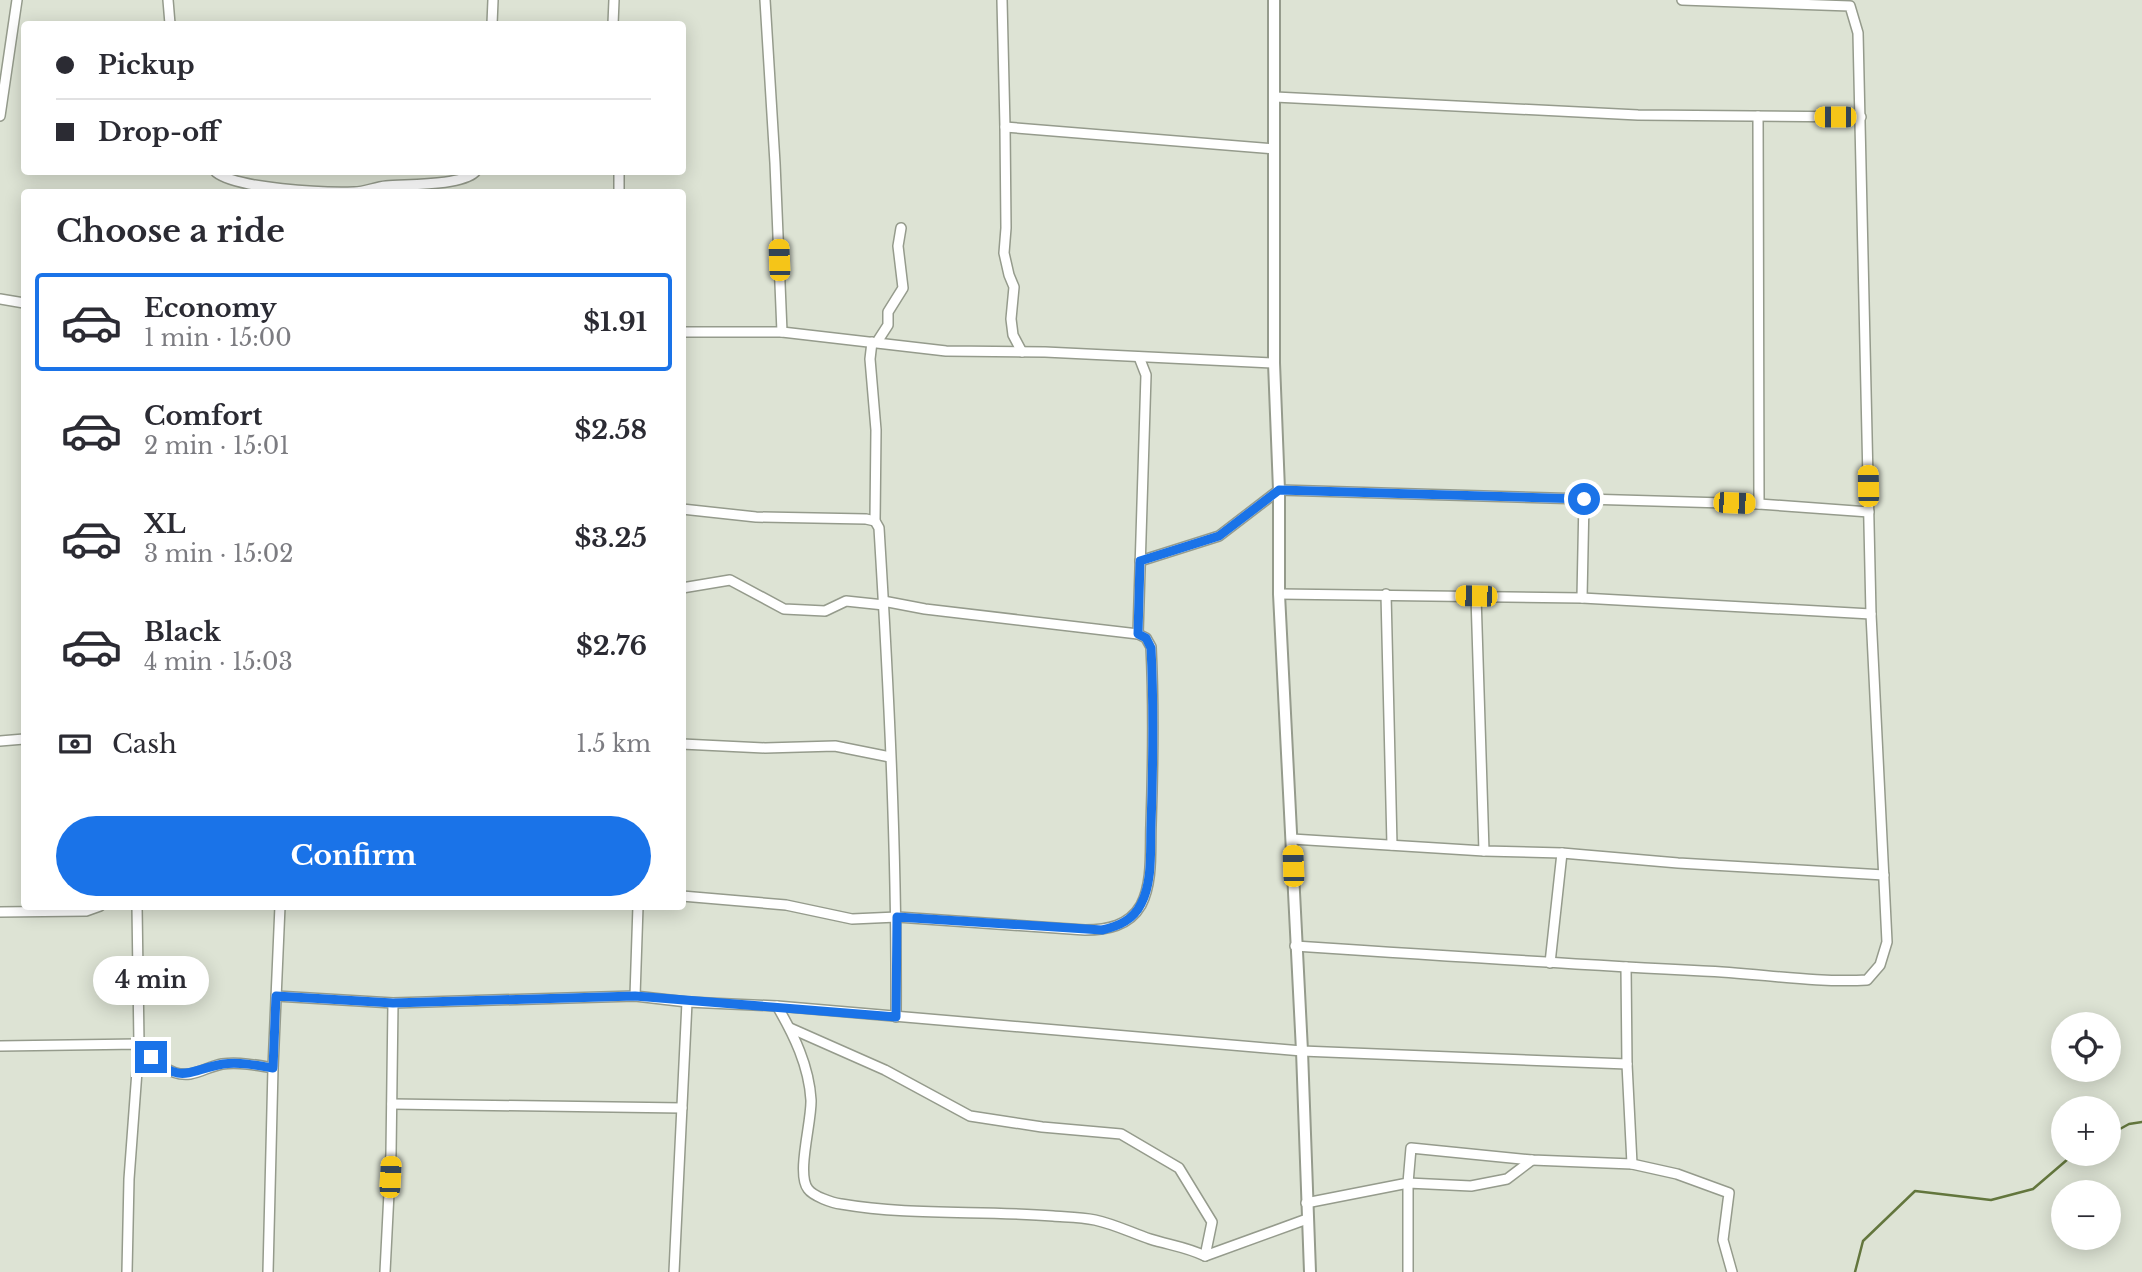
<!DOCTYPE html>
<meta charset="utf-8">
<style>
body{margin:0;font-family:"Libre Baskerville",serif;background:#f7f7f7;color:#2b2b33;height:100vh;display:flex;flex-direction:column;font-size:26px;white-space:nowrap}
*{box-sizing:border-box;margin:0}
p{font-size:23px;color:#7c7c81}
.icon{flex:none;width:38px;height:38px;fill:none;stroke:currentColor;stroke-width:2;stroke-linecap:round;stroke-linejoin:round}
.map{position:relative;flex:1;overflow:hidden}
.details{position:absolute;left:21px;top:189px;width:665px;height:721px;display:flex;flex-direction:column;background:#fff;border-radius:7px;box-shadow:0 4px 18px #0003}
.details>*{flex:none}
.banner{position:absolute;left:21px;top:21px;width:665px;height:154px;border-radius:7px;box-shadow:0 4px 18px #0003;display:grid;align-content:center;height:154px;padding:0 35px;background:#fff}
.buttons{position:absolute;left:2051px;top:1012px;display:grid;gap:14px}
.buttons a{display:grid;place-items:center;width:70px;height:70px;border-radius:50%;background:#fff;box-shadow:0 4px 18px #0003;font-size:35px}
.end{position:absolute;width:32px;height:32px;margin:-16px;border:9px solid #1a73e8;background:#fff;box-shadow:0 0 0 4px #fff}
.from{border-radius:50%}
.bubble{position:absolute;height:49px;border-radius:24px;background:#fff;box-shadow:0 4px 18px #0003;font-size:23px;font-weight:700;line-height:49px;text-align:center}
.car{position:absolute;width:21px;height:42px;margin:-21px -10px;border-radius:9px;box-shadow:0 0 5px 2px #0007;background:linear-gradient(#f5c518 24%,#345 0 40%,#f5c518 0 76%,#345 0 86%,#f5c518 0)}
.banner b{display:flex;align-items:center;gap:24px;height:66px;font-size:26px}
.banner b+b{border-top:2px solid #e1e1e2}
.banner i{width:18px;height:18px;background:#2b2b33}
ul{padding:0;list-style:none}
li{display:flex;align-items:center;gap:21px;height:98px;margin:0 14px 10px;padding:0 21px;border:4px solid transparent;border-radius:7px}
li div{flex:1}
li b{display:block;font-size:26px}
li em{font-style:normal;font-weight:700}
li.selected{border-color:#1a73e8}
li>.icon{width:63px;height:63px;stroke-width:1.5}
h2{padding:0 35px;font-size:32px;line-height:84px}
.pay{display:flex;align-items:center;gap:18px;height:77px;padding:0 35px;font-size:26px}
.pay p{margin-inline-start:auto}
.action{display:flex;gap:14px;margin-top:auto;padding:14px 35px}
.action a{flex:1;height:80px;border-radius:42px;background:#1a73e8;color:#fff;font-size:28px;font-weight:700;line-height:80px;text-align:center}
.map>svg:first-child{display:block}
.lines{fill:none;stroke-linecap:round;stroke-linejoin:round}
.stream{stroke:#63763d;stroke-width:2.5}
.minor-casing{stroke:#959b8c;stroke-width:12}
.tertiary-casing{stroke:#959b8c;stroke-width:14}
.minor{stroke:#fff;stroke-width:9}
.tertiary{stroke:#fff;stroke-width:10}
.route{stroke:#1a73e8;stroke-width:9}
</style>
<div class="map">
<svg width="2142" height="1272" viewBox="0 0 2142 1272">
<rect width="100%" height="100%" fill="#dde3d4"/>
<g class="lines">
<g class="stream">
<polyline points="2109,1135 2129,1124 2142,1122"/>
<polyline points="1855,1272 1863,1241 1915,1191 1991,1200 2033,1189 2075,1153"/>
</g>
<defs>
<g id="minor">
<polyline points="168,0 170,24"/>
<polyline points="765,0 775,163 782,332"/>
<polyline points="1002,0 1005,127 1006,228 1004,253 1009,275 1014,287 1011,319 1013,335 1022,352"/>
<polyline points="492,24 493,0"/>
<polyline points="613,24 614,0"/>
<polyline points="1275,97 1638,115 1861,117"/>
<polyline points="0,116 17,0"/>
<polyline points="1758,116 1759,504"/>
<polyline points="1005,127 1274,149"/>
<path d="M216,172c21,17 109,21 138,20 11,0 21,-5 32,-6 21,-2 74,0 89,-14"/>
<polyline points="619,172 619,192"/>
<polyline points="0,299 24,303"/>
<polyline points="682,332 782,332 946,351 1045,352 1274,363"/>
<path d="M872,342l-2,17 6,71 -1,91 4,7c10,163 18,326 17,489"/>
<polyline points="877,342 888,325 888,312 903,288 898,246 901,228"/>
<polyline points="682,509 756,517 866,519 875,521"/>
<polyline points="1140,561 1219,536 1279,490 1759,504 1869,512"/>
<polyline points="682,588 730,580 784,609 825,611 846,601 884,605"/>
<polyline points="1279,594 1582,598 1871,614"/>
<polyline points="1386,594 1392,845"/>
<polyline points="1476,596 1484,851"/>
<polyline points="1582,598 1584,499"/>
<polyline points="1138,634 1146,375 1139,357"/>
<polyline points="0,741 24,739"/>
<polyline points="682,744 765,748 835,746 890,757"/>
<polyline points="1292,839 1484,851 1562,853 1678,863 1884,875"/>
<path d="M682,896l104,9 66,14 45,-2 188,13c22,0 44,-4 56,-25 12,-23 9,-54 10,-80 2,-59 3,-118 0,-178l-5,-9 -8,-4 -213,-25 -42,-8"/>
<polyline points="0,912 86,911 100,906"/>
<path d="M1295,946c136,9 272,18 408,25 55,2 109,12 164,9l13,-15 7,-23 -16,-328 -13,-581 -8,-27 -168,-6"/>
<polyline points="1550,963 1562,853"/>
<polyline points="1626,967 1627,1064 1632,1164 1677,1174 1729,1193 1723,1240 1732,1272"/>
<polyline points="276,996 393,1003 635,996 687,1002 777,1006 1302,1051 1627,1064"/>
<polyline points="635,996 638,906"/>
<path d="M777,1006c17,29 32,60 34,94 1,21 -15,74 -3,89 5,7 24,14 33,15 70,12 141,6 212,12 13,1 28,1 42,4 19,4 37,13 55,19 19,6 37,8 55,17l102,-37"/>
<polyline points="790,1028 885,1070 970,1116 1042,1127 1121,1134 1179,1168 1212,1222 1205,1256"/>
<path d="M0,1046l139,-2c13,14 29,33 51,30 11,-2 21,-8 32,-10 17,-2 34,1 51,4"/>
<polyline points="392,1104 682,1108"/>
<polyline points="1306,1203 1408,1183 1411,1148 1532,1160 1632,1164"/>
<polyline points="127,1272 129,1179 139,1044 137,906"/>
<polyline points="268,1272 273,1068 280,906"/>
<polyline points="385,1272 391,1153 393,1003"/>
<polyline points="674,1272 687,1002"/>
<polyline points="1408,1272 1408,1183 1471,1186 1507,1179 1532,1160"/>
</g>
<polyline id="tertiary" points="1274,0 1274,363 1279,490 1279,594 1302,1051 1310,1272"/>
</defs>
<use href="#minor" class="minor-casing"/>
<use href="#tertiary" class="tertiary-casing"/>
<use href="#minor" class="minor"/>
<use href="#tertiary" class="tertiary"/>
</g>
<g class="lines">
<path class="route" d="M151,1057c31,28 37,13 72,7 16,-2 33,1 50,4l3,-72 117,7 242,-7 261,21 1,-100 205,13c17,-4 31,-10 39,-26 12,-23 9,-54 10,-79 2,-59 3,-118 0,-177l-5,-10 -8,-4 2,-73 79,-25 60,-46 305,9"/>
</g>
</svg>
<div class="buttons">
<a><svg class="icon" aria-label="locate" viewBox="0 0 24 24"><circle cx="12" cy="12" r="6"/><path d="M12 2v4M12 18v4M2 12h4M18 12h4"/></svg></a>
<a>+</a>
<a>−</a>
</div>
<i class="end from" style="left:1584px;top:499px"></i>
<i class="end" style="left:151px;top:1057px"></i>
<div class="bubble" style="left:93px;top:956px;width:116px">4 min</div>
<i class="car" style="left:1835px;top:117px;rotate:270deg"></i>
<i class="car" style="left:779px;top:260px;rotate:358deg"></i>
<i class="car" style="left:1868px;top:486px;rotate:359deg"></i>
<i class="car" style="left:1734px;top:503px;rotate:92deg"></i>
<i class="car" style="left:1476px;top:596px;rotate:271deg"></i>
<i class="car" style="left:1293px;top:866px;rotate:358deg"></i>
<i class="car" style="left:390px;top:1177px;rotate:3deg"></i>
<div class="banner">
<b><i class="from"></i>Pickup</b>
<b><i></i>Drop-off</b>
</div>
<section class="details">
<h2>Choose a ride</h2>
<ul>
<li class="selected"><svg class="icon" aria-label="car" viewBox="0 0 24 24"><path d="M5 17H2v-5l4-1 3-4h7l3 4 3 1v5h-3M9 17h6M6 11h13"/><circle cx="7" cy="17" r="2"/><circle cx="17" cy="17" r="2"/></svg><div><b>Economy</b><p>1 min · 15:00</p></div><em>$1.91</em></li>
<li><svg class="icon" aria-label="car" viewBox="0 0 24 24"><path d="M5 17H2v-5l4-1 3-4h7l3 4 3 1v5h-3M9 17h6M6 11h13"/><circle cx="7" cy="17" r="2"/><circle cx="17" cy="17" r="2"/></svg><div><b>Comfort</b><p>2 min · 15:01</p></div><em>$2.58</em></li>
<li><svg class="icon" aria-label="car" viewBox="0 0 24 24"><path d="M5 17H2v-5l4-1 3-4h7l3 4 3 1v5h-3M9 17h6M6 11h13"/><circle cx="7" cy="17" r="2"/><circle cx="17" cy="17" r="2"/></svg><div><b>XL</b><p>3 min · 15:02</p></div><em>$3.25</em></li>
<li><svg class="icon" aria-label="car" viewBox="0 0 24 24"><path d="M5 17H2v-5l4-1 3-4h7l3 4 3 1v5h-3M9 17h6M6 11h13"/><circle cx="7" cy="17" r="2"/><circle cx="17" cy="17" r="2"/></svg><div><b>Black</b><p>4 min · 15:03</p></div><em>$2.76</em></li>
</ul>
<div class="pay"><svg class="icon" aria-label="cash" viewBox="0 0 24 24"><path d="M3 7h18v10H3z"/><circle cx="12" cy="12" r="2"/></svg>Cash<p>1.5 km</p></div>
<div class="action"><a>Confirm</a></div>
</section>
</div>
